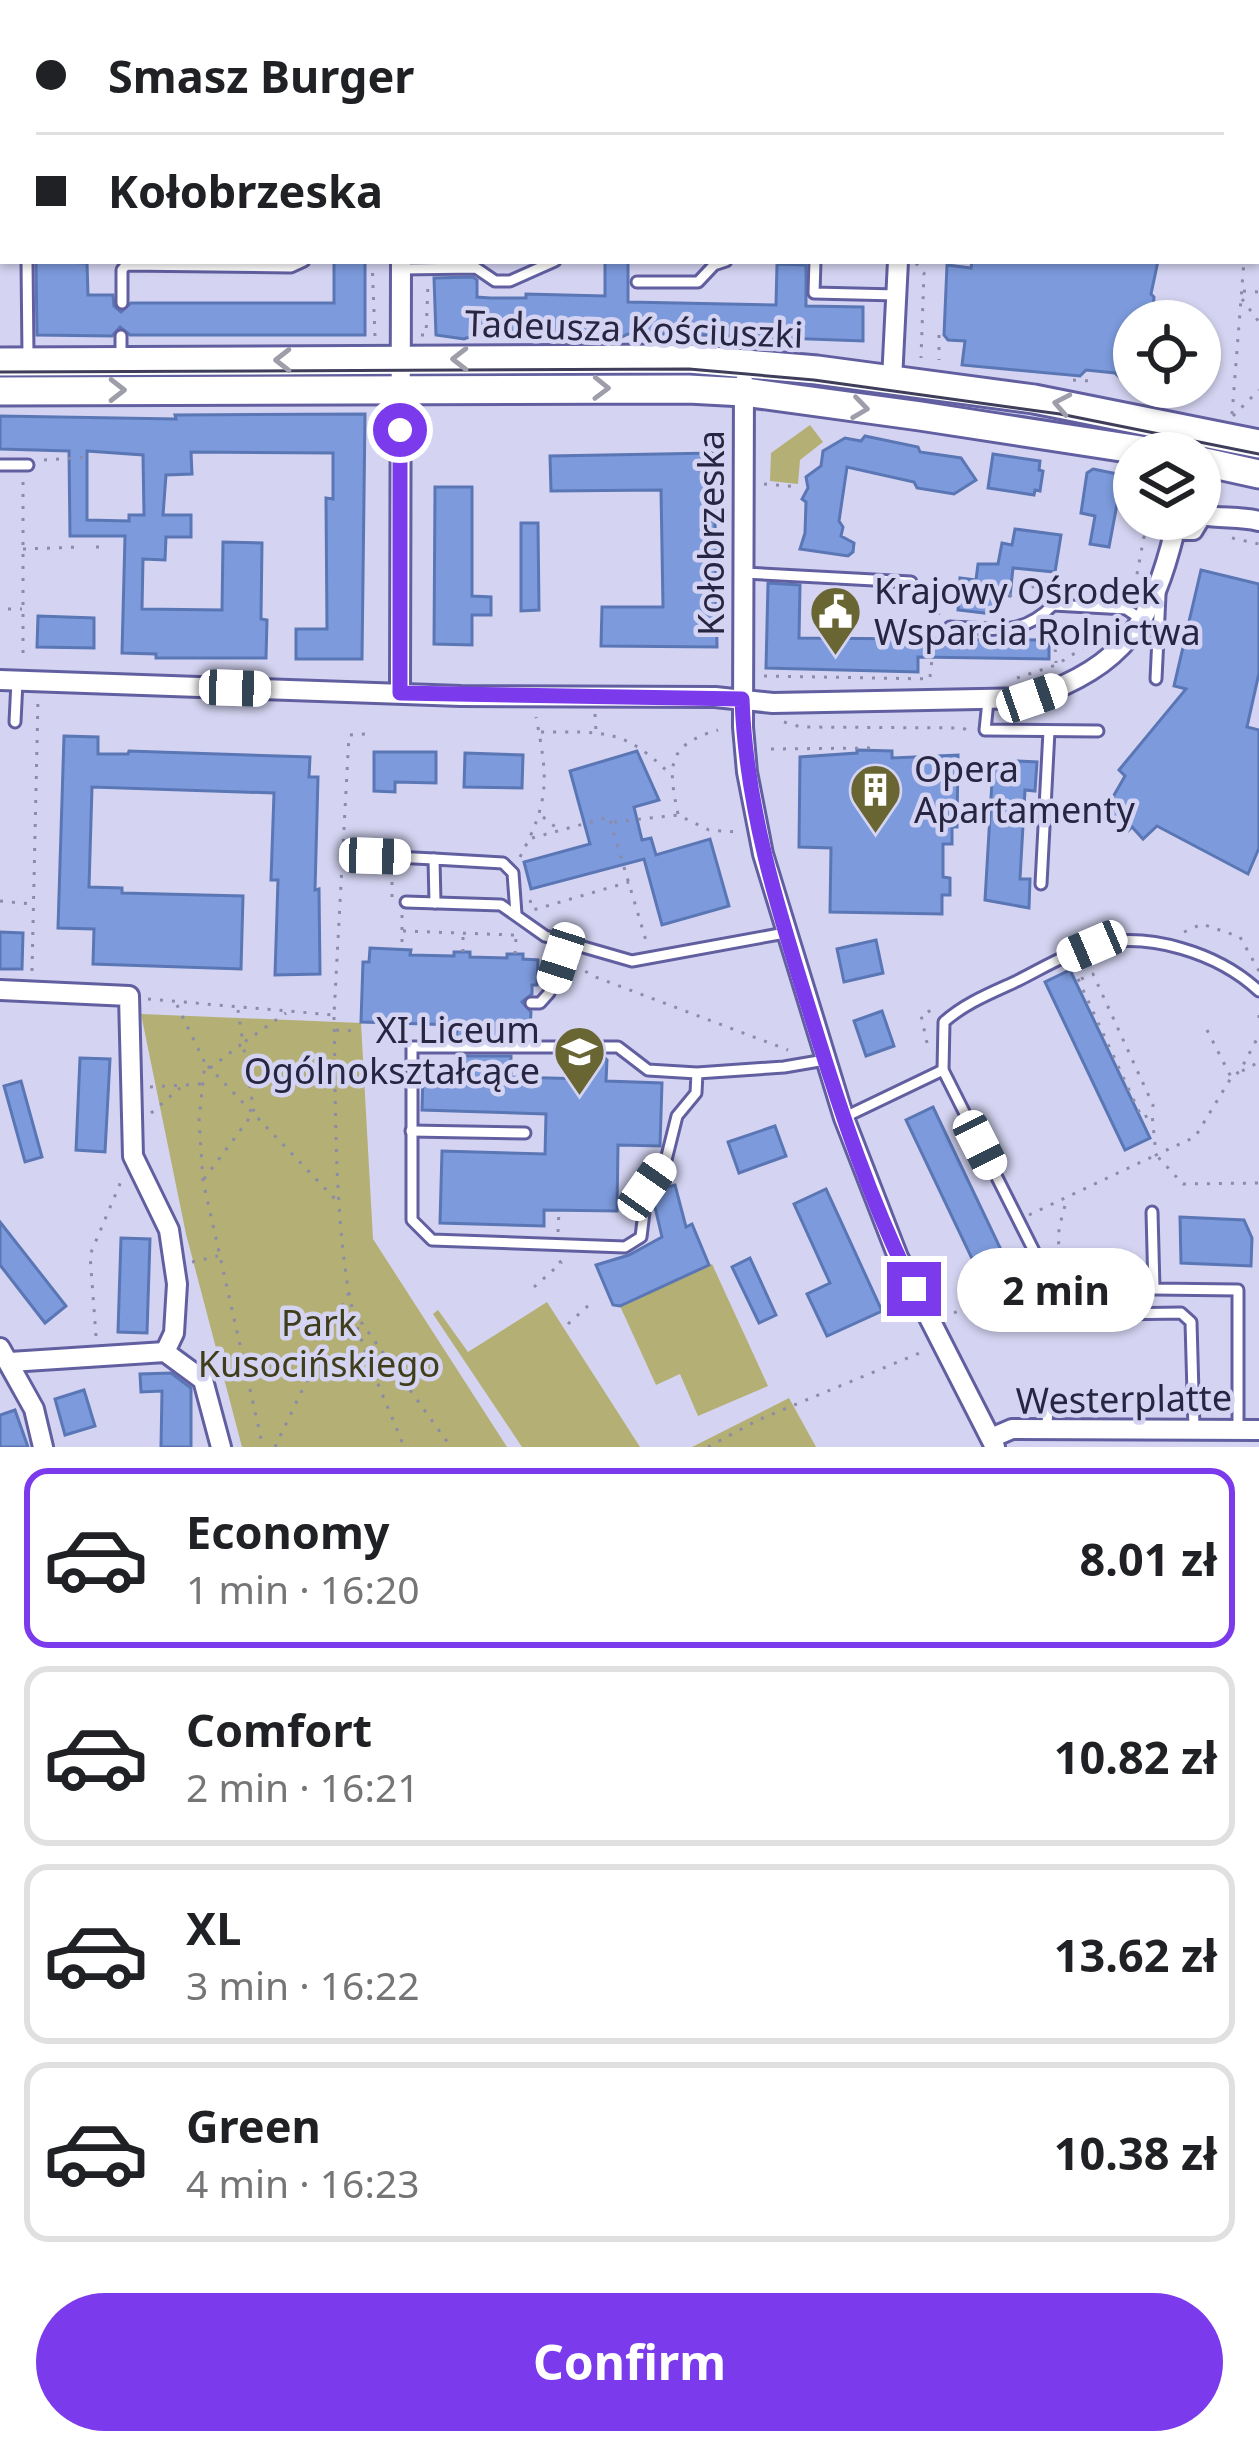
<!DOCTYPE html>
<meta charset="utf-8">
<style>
body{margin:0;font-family:"Noto Sans",sans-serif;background:#f2f2f2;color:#202124;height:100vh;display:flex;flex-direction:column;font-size:45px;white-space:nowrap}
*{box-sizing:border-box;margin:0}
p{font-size:39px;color:#757577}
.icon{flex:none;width:66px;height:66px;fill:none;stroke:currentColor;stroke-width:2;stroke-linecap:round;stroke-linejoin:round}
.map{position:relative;height:1447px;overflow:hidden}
.side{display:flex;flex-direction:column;background:#fff;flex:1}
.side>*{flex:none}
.top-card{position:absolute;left:0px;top:0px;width:1260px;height:264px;box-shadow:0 3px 9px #0004;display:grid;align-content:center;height:264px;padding:0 36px;background:#fff}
.fabs{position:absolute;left:1113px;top:300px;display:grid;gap:24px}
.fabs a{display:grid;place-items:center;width:108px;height:108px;border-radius:50%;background:#fff;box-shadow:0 3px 9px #0004;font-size:60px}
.end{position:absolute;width:54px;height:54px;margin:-27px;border:15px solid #7c3aed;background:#fff;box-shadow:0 0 0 6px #fff}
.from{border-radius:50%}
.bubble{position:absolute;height:84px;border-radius:42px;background:#fff;box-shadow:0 3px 9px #0004;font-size:39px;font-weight:700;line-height:84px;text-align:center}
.car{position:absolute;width:36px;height:72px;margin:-36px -18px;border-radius:15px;box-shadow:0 0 9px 3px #0007;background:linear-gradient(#fff 24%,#345 0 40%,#fff 0 76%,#345 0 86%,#fff 0)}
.top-card b{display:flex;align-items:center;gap:42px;height:114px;font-size:45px}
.top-card b+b{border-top:3px solid #e0e0e0}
.top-card i{width:30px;height:30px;background:#202124}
ul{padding:21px 0 0;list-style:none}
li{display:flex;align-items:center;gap:36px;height:180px;margin:0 24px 18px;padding:0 12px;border:6px solid #e0e0e0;border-radius:24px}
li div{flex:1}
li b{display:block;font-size:45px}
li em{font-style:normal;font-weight:700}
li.on{border-color:#7c3aed}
li>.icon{width:108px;height:108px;stroke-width:1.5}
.action{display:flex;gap:24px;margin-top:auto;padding:24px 36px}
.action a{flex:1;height:138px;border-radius:72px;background:#7c3aed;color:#fff;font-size:48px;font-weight:700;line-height:138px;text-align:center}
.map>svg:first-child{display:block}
.green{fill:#b4af74}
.building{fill:#7c9adc;stroke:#5a76b5;stroke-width:3;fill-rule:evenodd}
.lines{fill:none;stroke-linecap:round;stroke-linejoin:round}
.lane-casing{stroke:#625fa1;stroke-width:15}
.street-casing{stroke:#625fa1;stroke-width:24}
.secondary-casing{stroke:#625fa1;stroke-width:33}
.path{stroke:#8c8ba8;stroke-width:3;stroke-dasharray:3 9;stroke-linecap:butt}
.lane{stroke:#fff;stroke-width:9}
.street{stroke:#fff;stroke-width:18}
.secondary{stroke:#fff;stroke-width:27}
.tram{stroke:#3f3e5a;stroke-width:3}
.oneway{stroke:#9e9daa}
.route{stroke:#7c3aed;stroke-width:15}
.labels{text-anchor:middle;stroke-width:9;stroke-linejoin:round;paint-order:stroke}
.street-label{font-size:36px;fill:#272642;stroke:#d4d4f2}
.poi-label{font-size:36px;fill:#272642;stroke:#d4d4f2;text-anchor:start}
.park-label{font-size:36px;fill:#403d1a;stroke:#d4d4f2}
</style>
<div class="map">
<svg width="1259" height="1447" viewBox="0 0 1259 1447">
<rect width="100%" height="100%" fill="#d4d4f2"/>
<g class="green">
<polygon points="810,425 823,442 800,460 798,484 770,481 771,453"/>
<polygon points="141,1014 361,1023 373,1239 507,1447 242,1447 186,1234"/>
<polygon points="712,1264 768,1386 698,1416 680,1374 656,1385 620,1306"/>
<polygon points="547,1302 640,1447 522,1447 433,1314 438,1310 468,1352"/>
<polygon points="789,1398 816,1447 692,1447"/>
</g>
<g class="building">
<polygon points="36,261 87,263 88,295 113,295 114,306 121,312 131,303 334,303 334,261 365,261 365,335 130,335 120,327 112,336 37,335"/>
<polygon points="605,261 628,262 628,302 776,305 777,264 806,265 806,306 863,307 863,341 673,334 628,334 620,338 472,336 464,339 436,335 434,278 473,277 477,280 477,297 490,298 526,298 526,294 605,296"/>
<polygon points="972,261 1158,261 1151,294 1154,297 1152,321 1134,321 1134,381 1123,380 1115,373 1086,370 1080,376 962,365 965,341 948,340 944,335 947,265 971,268"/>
<path d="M365,414l-3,245h-66v-30h31l-1,-131 7,1v-46l-142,-1 1,22 -26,1 -3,40h28v22h-25l-1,23 -22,-1 -1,50 80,1 1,-68 39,1 -1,76 6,1 -1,38h-110v-4l-34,-1 3,-117h-55l-1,-85 -69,-2v-33l176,3 -1,-4zM87,451l56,4 1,60h-15v6l-42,-1z"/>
<polygon points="865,436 918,447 920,452 961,458 976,480 954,494 917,488 914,482 847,467 839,521 843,527 841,536 854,543 853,552 848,556 800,549 805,533 806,502 802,499 808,488 806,477 821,466 823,451 845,438 861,441"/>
<polygon points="714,453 717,647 601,646 602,607 663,607 661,490 551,491 550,456"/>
<polygon points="993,454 1040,461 1039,470 1043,471 1040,491 1035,490 1034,495 988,488"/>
<polygon points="1093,469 1127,476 1123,500 1118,499 1109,547 1090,544 1095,516 1081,513 1087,473"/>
<polygon points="435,487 472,487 472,596 491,597 491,615 472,615 472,645 434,644"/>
<polygon points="521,523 538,523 539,610 521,611"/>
<polygon points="1015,529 1061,535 1055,572 1013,568 1010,596 995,593 993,614 958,610 960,578 976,580 978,564 998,564 1002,543 1012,545"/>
<polygon points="1201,570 1259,584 1259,673 1247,727 1259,730 1259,848 1248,874 1157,826 1143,839 1132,827 1128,831 1102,816 1125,776 1119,770 1186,689 1174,686"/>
<polygon points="768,583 800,585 799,638 1049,640 1049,659 918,657 918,672 766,668"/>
<polygon points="38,616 94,618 94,648 37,647"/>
<polygon points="64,736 98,737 98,754 128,754 129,751 310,757 309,777 318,777 315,890 319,889 320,974 275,975 278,880 271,880 274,793 92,787 89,887 122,888 122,893 243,896 241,969 93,964 94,929 58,928"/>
<polygon points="857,750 892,751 892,758 958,755 957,827 952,827 952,844 943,844 943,877 950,878 950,895 942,895 942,914 830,912 831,848 799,847 800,757 857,753"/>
<polygon points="637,751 659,800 634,807 642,840 651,838 656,855 710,839 729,906 662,925 644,859 531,889 524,862 590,844 570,771"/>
<polygon points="374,752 436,752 436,783 395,782 395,792 374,791"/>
<polygon points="465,753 523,755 522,788 464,787"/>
<polygon points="1018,761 1037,762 1035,791 1025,790 1020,879 1030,879 1029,908 985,900 993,764 1018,766"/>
<polygon points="0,932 23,933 22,969 0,969"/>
<polygon points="876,940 883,973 844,982 837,949"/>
<polygon points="370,948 411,950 410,955 454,956 454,952 470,952 470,957 507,958 507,954 523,954 523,959 538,960 537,985 532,985 532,994 522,1002 531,1012 530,1028 512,1027 512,1038 456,1038 457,1025 361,1022 363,962 369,962"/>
<polygon points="1070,970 1150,1138 1125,1150 1045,982"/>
<polygon points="882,1011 894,1046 866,1056 854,1021"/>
<polygon points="456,1056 511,1056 511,1077 588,1079 589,1061 603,1056 607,1060 606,1081 662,1083 660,1146 618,1145 617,1211 544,1210 544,1226 440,1223 442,1151 545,1154 546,1114 422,1110 423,1076 455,1077"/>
<polygon points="80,1058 110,1059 105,1152 76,1150"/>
<polygon points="21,1081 42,1157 25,1162 4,1086"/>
<polygon points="933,1107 1013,1275 986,1288 906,1120"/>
<polygon points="775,1126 786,1156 739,1173 728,1142"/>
<polygon points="675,1185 686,1227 692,1224 709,1265 620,1306 613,1305 596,1265 629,1255 662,1237 654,1203 656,1190"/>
<polygon points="826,1189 882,1311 827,1336 807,1294 830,1283 794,1204"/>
<polygon points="1180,1217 1244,1220 1252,1238 1251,1266 1181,1263"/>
<polygon points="0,1222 66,1306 45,1323 0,1265"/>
<polygon points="121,1238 150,1239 147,1333 118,1332"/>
<polygon points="750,1258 776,1315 759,1323 732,1267"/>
<polygon points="171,1373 191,1388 191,1447 161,1447 162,1391 141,1392 140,1374"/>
<polygon points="84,1390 95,1426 65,1435 55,1399"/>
<polygon points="15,1410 28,1447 0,1447 0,1415"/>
</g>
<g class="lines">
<defs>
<g id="lane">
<polyline points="172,0 172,3"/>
<polyline points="77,3 77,0"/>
<polyline points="970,3 971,0"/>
<polyline points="27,261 28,356"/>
<polyline points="815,261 814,293 897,295"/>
<polyline points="401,269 476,268 495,281 510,281 555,261"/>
<polyline points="637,282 698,282 714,265 726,261"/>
<polyline points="122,303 122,270 126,265 291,267 304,261"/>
<polyline points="121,360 121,336"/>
<polyline points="0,465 28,465"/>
<polyline points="744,573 911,582"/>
<path d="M950,627c44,1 70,11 103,-22l73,4 15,10"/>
<polyline points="1156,679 1160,595"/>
<polyline points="988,701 985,730 1098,731"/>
<polyline points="15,722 17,681"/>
<polyline points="375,856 434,859"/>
<polyline points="1041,884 1049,731"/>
<polyline points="406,902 501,905 545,936 632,961 785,933"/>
<polyline points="435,903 434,859 503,863 513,873 516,914"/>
<polyline points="531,1003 540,1003 549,993 567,943"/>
<polyline points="697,1073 696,1093 677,1116 666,1160 647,1187 641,1237 625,1247 432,1240 412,1220 412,1047 618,1047 648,1070 697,1073 784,1067 825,1060"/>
<polyline points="845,1117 943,1070"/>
<polyline points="411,1131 525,1133"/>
<polyline points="1152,1212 1154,1289 1238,1290 1238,1430"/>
<path d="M1042,1267l-99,-197 1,-48c21,-19 47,-29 73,-41 24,-12 50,-28 77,-36 54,-14 124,8 165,46"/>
<polyline points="1113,1314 1181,1313 1191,1322 1194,1429"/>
<polyline points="1047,1429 1048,1398"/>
</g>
<g id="street">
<polyline points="760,0 765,3"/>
<polyline points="402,3 402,0"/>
<polyline points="904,3 904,0"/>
<polyline points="1216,3 1217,0"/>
<polyline points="1243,3 1244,0"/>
<polyline points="1257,72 1259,72"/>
<polyline points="1257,159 1259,159"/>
<polyline points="892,380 898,261"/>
<polyline points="744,383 743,727 747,772 763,854 844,1118 898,1257 995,1447"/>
<path d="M1202,515c19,4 37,1 57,6"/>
<polyline points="1166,519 1175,530 1193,530 1202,515 1200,505"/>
<path d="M0,680l461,16 254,1 58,6 259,-5c93,-33 120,-75 143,-168"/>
<polyline points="400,693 401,261"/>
<polyline points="0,990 129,996 133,1156 169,1230 177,1284 174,1333 165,1352"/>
<polyline points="0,1348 34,1409 43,1447"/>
<polyline points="10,1362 165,1352 203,1380 221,1447"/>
<polyline points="991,1438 1012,1429 1259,1430"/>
</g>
<g id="secondary">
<polyline points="0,362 689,359 817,370 1034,399 1259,444"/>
<polyline points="0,391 688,389 744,392 920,416 1160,453"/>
<polyline points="1200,461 1259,474"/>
</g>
</defs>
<use href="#lane" class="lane-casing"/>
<use href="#street" class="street-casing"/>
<use href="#secondary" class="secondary-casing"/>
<g class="path">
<polyline points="220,0 220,3"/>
<polyline points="428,0 428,3"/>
<polyline points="689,0 695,3"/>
<polyline points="804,0 809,3"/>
<polyline points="329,3 329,0"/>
<polyline points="372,3 372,0"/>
<polyline points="838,3 844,0"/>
<polyline points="1257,48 1259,23"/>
<polyline points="1257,207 1259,207"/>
<polyline points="372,261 375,336"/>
<polyline points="916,263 924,273 921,358"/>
<polyline points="1243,291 1259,292"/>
<polyline points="1242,299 1259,322"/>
<polyline points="421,335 426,335 428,284"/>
<polyline points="939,335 939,360"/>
<polyline points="1073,380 1091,381"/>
<polyline points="1232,414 1244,261"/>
<polyline points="1233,416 1259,390"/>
<polyline points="44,460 90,457"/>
<polyline points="23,482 23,660"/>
<polyline points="764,484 799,487"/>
<polyline points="1232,538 1259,544"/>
<polyline points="96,547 105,547"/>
<polyline points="23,549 82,547"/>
<polyline points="8,609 22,609"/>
<polyline points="996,611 997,600 1049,581 1134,590 1146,526"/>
<polyline points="936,624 936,613 946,614"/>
<polyline points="1054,625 1056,663"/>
<polyline points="764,676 931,679"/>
<polyline points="930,677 935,633"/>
<polyline points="1017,678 1056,665 1099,638"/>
<polyline points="595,714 596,732"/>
<polyline points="784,722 801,727 963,728 970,732"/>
<path d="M541,732c62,0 83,-4 129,42"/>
<polyline points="771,749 871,748"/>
<path d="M678,814c-10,-48 -12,-69 40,-84"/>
<polyline points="543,817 559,830"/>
<polyline points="614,822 678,815 709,830 736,832"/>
<polyline points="532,838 609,817 647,944"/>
<path d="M520,857c30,-57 28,-78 16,-140"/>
<polyline points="392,870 392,897"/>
<polyline points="530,900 533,910 629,882"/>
<polyline points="0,901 32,904"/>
<polyline points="402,915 402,949"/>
<polyline points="403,931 514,935"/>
<polyline points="1184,932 1202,924 1240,937 1259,971"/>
<polyline points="463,952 463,936"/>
<polyline points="515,954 516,938"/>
<polyline points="575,965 593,976 788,1050"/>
<polyline points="1073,968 1142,1118 1152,1114 1156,1155 1195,1137 1231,1078 1240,1071 1259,1035"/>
<polyline points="32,971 38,699"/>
<polyline points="1081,979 1093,974 1153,1105 1152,1112"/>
<polyline points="148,999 334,1015 349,735 365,734 367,729"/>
<polyline points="177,1005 205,1063 199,1119 203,1181 263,1447"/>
<polyline points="1259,1015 1259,1023"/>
<path d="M334,1017c2,90 0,182 14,271 9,54 36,108 56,159"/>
<polyline points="336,1030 358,1031"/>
<polyline points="1207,1030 1231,1077"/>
<polyline points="927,1043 921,1015 936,1008"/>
<polyline points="208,1066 338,1202"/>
<polyline points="210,1068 243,1043 238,1010"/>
<polyline points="1242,1071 1259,1062"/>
<polyline points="150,1087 201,1084"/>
<polyline points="151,1113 180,1088"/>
<polyline points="204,1179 254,1112 243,1043 286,1013"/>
<polyline points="1029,1215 1156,1155 1183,1184 1259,1183"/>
<polyline points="558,1232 559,1210"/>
<polyline points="192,1262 218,1256"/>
<polyline points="534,1287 561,1263 559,1260"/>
<polyline points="954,1313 1028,1277"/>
<polyline points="361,1322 451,1447"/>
<polyline points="1046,1323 1057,1314 1059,1228 1067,1198"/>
<polyline points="568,1324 590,1304"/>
<polyline points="96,1336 90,1255 122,1179"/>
<polyline points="275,1447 348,1294"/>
<polyline points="708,1447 758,1420 922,1352"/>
</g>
<use href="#lane" class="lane"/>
<use href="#street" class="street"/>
<use href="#secondary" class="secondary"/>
<polyline class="tram" points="0,372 689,369 814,380 1060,414 1259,454"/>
</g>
<defs><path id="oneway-chevron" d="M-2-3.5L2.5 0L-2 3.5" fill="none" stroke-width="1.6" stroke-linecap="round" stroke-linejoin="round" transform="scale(3)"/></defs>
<g class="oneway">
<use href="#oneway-chevron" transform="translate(460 359) rotate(180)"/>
<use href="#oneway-chevron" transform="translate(283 360) rotate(180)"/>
<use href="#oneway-chevron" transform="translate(601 388) rotate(1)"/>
<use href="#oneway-chevron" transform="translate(117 390)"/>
<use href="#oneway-chevron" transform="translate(1062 404) rotate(-169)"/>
<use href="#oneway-chevron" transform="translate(860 408) rotate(8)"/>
</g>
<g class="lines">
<path class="route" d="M400,430v263l342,6c4,112 38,217 71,323 28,91 58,181 101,267"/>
</g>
<defs>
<symbol id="civic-pin" viewBox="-11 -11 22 30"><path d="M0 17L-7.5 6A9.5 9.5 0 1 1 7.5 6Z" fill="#6a6633" stroke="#d4d4f2"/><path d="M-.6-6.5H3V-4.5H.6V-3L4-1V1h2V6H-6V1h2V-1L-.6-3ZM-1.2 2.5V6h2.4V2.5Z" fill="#fff"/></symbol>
<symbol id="building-pin" viewBox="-11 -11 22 30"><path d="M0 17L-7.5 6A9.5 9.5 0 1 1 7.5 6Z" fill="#6a6633" stroke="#d4d4f2"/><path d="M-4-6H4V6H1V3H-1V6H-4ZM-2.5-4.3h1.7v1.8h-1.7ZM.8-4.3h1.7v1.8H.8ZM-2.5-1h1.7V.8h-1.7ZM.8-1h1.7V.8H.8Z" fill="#fff"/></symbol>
<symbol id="school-pin" viewBox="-11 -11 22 30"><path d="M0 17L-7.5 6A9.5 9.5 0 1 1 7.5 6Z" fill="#6a6633" stroke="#d4d4f2"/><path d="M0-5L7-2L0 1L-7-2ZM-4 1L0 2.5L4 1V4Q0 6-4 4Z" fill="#fff"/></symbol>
</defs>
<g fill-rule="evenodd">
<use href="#civic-pin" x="806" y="582" width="59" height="81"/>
<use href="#building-pin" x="846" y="760" width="59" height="81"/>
<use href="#school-pin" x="550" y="1022" width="59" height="81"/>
</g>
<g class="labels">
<g class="street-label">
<text transform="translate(634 329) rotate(2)" y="13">Tadeusza Kościuszki</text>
<text transform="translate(711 533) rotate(-90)" y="13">Kołobrzeska</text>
<text transform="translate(1124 1399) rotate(-1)" y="13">Westerplatte</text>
</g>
<g class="poi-label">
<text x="874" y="604">Krajowy Ośrodek<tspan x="874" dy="41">Wsparcia Rolnictwa</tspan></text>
<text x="914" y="782">Opera<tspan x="914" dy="41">Apartamenty</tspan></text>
<text x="540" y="1043" text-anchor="end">XI Liceum<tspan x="540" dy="41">Ogólnokształcące</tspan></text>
</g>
<g class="park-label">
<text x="319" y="1336">Park<tspan x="319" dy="41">Kusocińskiego</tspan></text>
</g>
</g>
</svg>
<div class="fabs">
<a><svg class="icon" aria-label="locate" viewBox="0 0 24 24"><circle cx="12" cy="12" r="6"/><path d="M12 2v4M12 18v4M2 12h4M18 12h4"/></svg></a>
<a><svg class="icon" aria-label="layers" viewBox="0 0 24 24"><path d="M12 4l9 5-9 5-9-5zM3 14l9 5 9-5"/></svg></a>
</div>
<i class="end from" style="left:400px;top:430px"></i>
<i class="end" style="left:914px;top:1289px"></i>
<div class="bubble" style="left:957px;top:1248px;width:198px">2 min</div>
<i class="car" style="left:235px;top:688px;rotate:92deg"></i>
<i class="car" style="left:1032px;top:698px;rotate:71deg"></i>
<i class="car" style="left:375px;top:856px;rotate:92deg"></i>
<i class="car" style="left:1092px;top:946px;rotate:247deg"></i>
<i class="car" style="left:561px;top:958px;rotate:198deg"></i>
<i class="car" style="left:980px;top:1145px;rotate:153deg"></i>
<i class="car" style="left:647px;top:1187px;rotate:35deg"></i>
<div class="top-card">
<b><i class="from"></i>Smasz Burger</b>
<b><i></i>Kołobrzeska</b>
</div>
</div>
<section class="side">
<ul>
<li class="on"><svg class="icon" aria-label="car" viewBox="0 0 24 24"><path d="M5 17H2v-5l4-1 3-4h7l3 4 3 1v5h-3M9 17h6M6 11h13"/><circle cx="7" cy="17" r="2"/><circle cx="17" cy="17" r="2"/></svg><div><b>Economy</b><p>1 min · 16:20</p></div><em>8.01 zł</em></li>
<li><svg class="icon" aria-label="car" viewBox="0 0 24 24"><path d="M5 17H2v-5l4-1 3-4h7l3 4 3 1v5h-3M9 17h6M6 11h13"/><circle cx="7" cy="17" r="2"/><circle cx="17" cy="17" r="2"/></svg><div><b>Comfort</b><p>2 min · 16:21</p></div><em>10.82 zł</em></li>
<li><svg class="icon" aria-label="car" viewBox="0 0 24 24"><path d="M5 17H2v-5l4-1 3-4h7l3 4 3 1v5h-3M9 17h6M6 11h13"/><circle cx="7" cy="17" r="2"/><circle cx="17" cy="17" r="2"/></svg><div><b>XL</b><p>3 min · 16:22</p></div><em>13.62 zł</em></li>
<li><svg class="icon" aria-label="car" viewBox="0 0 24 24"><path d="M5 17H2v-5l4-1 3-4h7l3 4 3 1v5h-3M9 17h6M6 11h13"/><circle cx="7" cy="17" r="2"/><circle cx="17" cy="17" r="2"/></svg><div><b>Green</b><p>4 min · 16:23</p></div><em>10.38 zł</em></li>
</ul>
<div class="action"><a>Confirm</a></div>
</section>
